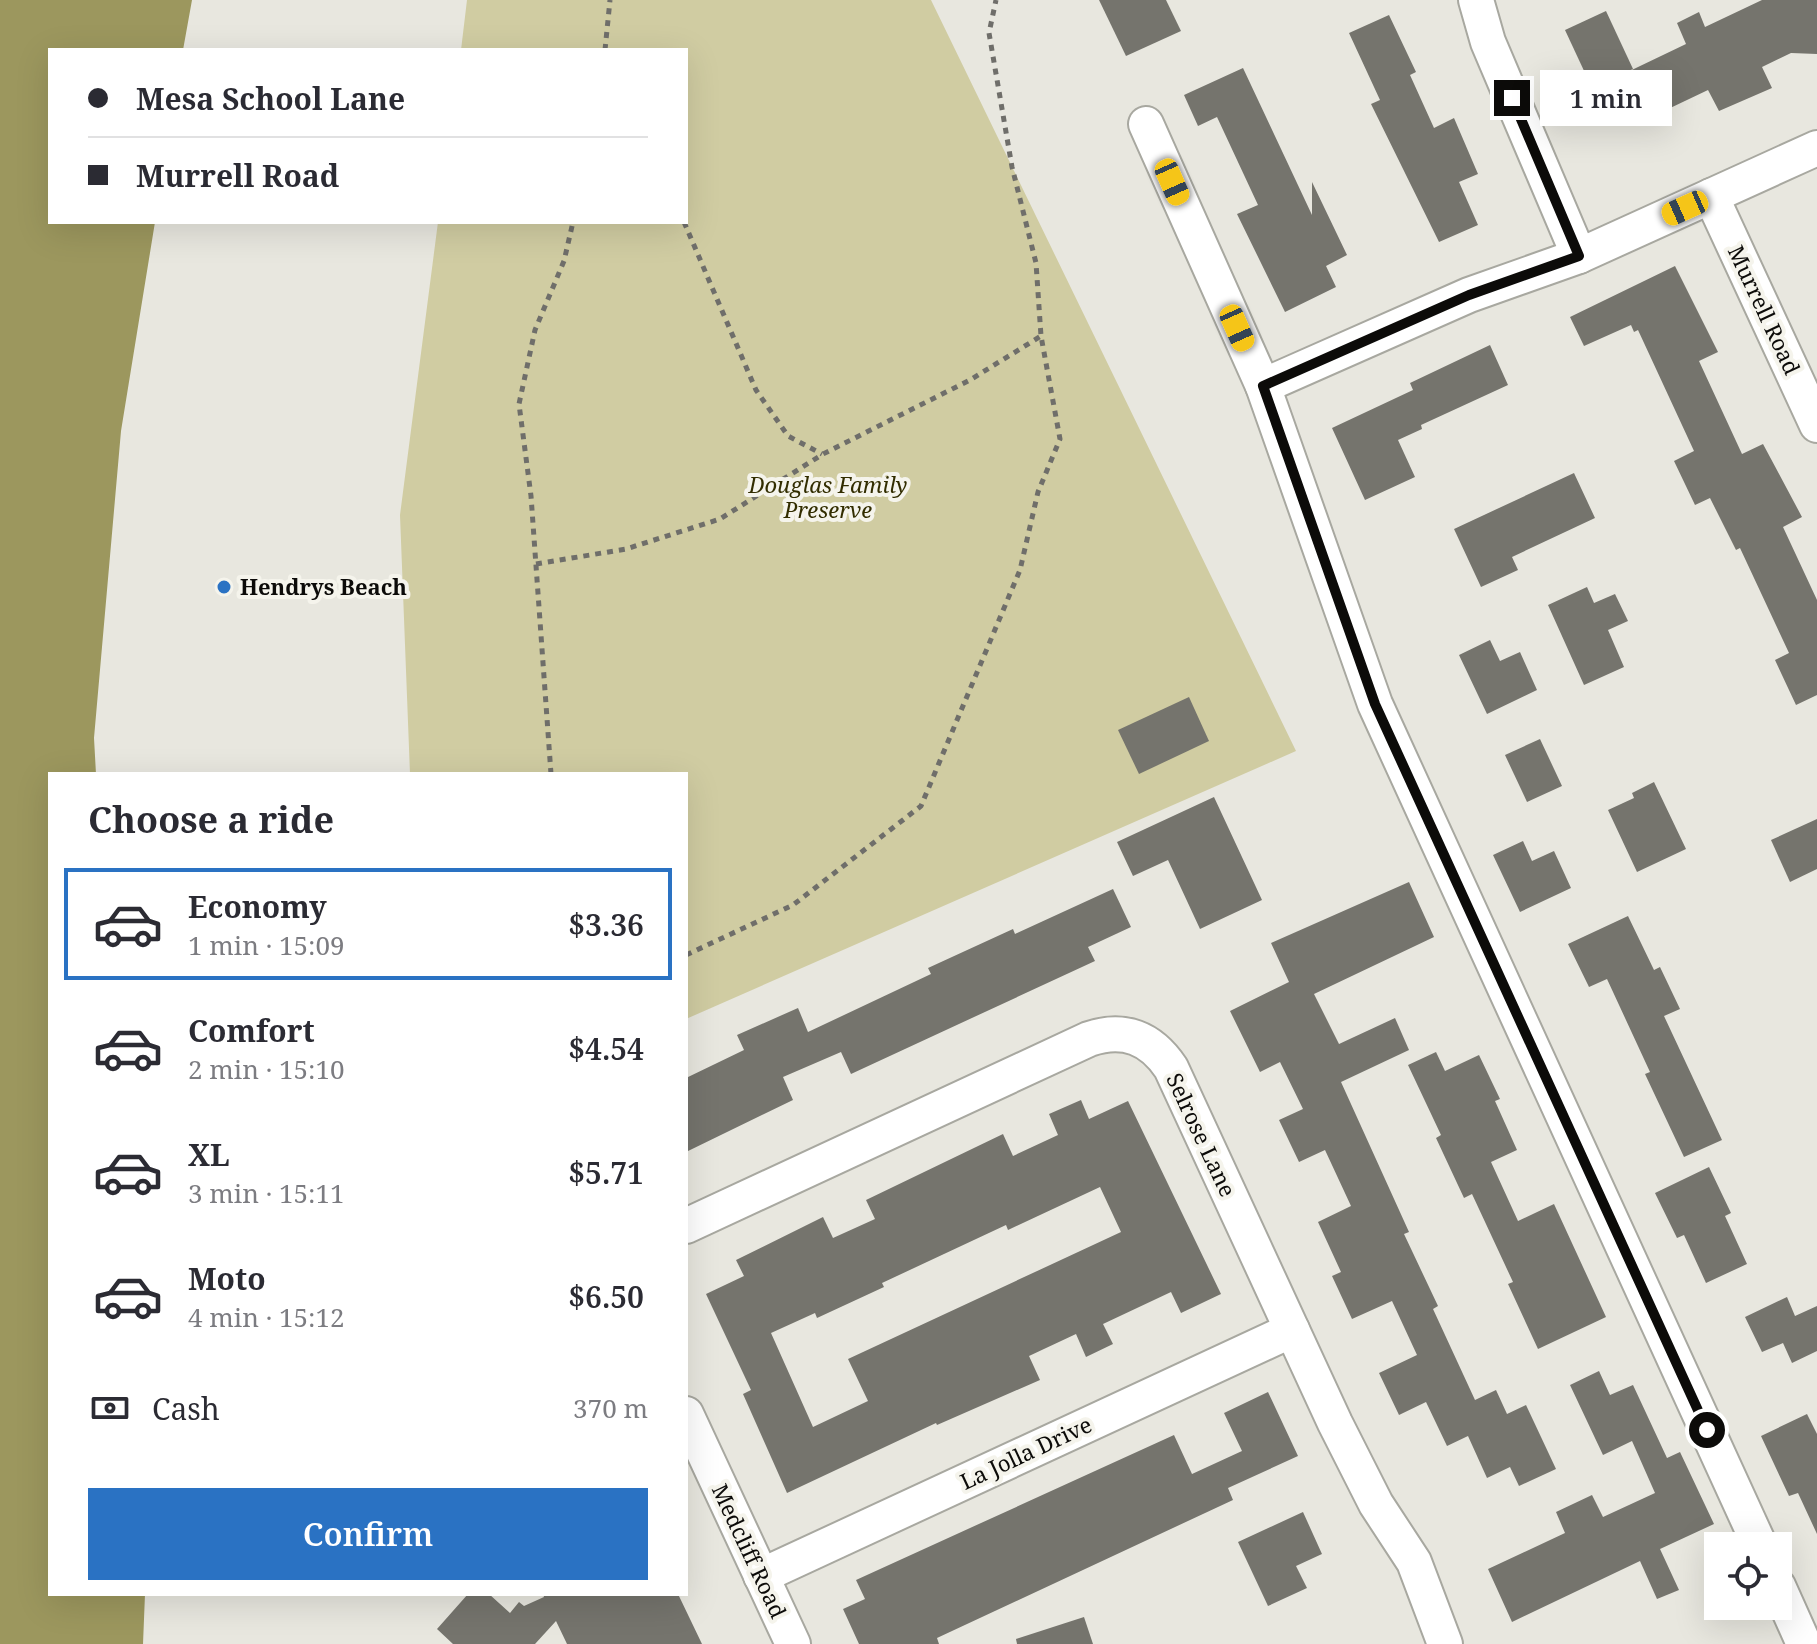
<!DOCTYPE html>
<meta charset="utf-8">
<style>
body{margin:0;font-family:"Noto Serif",serif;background:#f2f2f3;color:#2b2b33;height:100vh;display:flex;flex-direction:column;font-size:30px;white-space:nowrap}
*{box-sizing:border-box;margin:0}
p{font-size:26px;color:#7c7c81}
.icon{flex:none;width:44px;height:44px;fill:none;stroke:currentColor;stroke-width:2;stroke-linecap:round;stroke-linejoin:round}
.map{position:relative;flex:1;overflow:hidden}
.drawer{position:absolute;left:48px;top:772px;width:640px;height:824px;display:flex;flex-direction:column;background:#fff;border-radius:0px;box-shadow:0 8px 32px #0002}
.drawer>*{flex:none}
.top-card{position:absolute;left:48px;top:48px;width:640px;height:176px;border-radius:0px;box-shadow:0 8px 32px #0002;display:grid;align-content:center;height:176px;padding:0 40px;background:#fff}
.tools{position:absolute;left:1704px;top:1532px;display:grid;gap:16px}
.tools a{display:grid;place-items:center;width:88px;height:88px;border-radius:0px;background:#fff;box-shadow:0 8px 32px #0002;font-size:40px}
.end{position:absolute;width:36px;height:36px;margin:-18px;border:10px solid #0c0b09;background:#fff;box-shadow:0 0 0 4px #fff}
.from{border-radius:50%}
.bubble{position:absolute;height:56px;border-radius:0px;background:#fff;box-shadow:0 8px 32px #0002;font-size:26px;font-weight:600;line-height:56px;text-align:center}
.car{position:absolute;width:24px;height:48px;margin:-24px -12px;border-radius:10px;box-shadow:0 0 6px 2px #0007;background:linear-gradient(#f5c518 24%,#345 0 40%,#f5c518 0 76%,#345 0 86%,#f5c518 0)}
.top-card b{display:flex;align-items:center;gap:28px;height:76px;font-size:30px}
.top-card b+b{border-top:2px solid #e1e1e2}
.top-card i{width:20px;height:20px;background:#2b2b33}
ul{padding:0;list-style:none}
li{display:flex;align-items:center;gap:24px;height:112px;margin:0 16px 12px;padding:0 24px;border:4px solid transparent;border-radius:0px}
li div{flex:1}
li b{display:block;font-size:30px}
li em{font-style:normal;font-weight:600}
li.on{border-color:#2a72c3}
li>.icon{width:72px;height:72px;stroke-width:1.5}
h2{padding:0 40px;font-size:36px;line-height:96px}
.pay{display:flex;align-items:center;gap:20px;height:88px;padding:0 40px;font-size:30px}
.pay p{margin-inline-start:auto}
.cta{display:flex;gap:16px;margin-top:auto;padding:16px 40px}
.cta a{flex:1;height:92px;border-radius:0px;background:#2a72c3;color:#fff;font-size:32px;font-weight:600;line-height:92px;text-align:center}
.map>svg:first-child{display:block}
.green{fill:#d0cca2}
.water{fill:#9c975e}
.building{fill:#75746d;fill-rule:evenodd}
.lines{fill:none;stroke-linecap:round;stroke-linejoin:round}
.minor-casing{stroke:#a8a8a0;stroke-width:38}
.path{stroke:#6f6e6a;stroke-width:5;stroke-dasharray:6 6;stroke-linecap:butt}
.minor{stroke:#fff;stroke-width:34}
.route{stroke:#0c0b09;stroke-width:10}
.poi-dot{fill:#2a72c3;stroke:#f5f4ec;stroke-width:3}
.labels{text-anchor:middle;stroke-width:8;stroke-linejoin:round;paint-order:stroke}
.street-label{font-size:22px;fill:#0c0b09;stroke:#f5f4ec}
.park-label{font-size:22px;font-style:italic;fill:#322d00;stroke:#f5f4ec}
.poi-label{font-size:22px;font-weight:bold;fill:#0c0b09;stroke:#f5f4ec;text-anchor:start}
</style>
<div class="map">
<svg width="1817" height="1644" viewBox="0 0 1817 1644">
<rect width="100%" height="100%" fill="#e8e7df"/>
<polygon class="green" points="467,0 931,0 1296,751 686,1019 686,774 410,774 400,515 438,222 686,222 686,50 461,50"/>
<polygon class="water" points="0,0 192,0 183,50 50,50 50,222 155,222 121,431 94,738 96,774 50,774 50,1594 145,1594 143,1644 0,1644"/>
<g class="building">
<polygon points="1099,0 1166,0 1181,31 1126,56"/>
<polygon points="1762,0 1817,0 1817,54 1791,53 1762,67 1772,88 1719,111 1708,90 1666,110 1655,87 1624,101 1613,79 1686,44 1677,23 1699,12 1705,27"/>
<polygon points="1606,11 1633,69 1592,88 1565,30"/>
<polygon points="1389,15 1416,72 1410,75 1434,128 1454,118 1478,174 1459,182 1478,225 1439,242 1371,104 1380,100 1349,33"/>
<polygon points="1243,68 1312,215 1312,182 1347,255 1326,266 1336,287 1285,312 1237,214 1258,205 1217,117 1198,126 1184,95"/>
<polygon points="1675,266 1718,352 1699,361 1742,454 1763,444 1802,517 1783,527 1817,600 1817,695 1796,705 1775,660 1789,653 1740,548 1736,550 1710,498 1695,505 1674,461 1694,451 1638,330 1634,332 1631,325 1584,346 1570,317"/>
<polygon points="1490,345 1508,385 1421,425 1422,429 1398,440 1415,477 1365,500 1332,428 1413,390 1410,383"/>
<polygon points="1574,473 1595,518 1512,557 1518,570 1481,587 1454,529"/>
<polygon points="1587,587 1594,603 1615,594 1628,621 1608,630 1624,667 1584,685 1548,605"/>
<polygon points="1490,640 1500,661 1520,652 1537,690 1487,714 1459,655"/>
<polygon points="1189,697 1209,741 1139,774 1118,730"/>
<polygon points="1540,739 1562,786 1527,802 1505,755"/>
<polygon points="1654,782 1686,849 1637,872 1608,810 1634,798 1632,793"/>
<polygon points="1214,797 1262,900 1200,929 1168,860 1133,876 1117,842"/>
<polygon points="1817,819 1817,869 1790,882 1771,840"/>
<polygon points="1523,841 1532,861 1554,851 1571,888 1520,912 1493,855"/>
<polygon points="1409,882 1434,937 1314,994 1339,1044 1395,1018 1409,1050 1341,1082 1409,1232 1404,1234 1438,1306 1433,1309 1475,1400 1496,1390 1507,1414 1526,1405 1556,1469 1519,1486 1510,1467 1487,1478 1468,1436 1447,1446 1426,1402 1399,1415 1379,1373 1417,1355 1392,1301 1352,1319 1332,1276 1341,1272 1318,1222 1351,1206 1325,1150 1299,1162 1279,1120 1303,1109 1280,1062 1260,1072 1230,1011 1289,982 1271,943"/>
<polygon points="1113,889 1131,927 1088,947 1095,961 851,1074 841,1052 783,1077 793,1100 686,1152 686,1078 744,1050 737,1035 798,1008 808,1032 931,974 928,968 1013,929 1015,934"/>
<polygon points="1628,916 1654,970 1660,967 1680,1009 1664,1016 1722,1140 1684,1157 1645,1074 1650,1072 1607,979 1589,987 1568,944"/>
<polygon points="1436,1052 1445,1071 1479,1055 1500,1099 1495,1101 1517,1150 1491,1162 1518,1221 1554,1204 1606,1317 1538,1349 1508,1284 1513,1282 1472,1194 1464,1198 1436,1138 1441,1135 1408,1065"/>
<path d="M1081,1100l8,19 39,-18 93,193 -40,19 -10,-21 -68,32 10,20 -27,13 -10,-23 -47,22 11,24 -103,45 -1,-2 -149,70 -44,-99 8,-4 -45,-96 38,-18 -8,-16 87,-43 10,21 42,-19 -9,-19 137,-66 10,22 45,-21 -9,-21zM1100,1187l21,45 -273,127 20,42 -55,26 -42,-94 44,-20 2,5 67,-31 -2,-4 124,-58 2,5z"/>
<polygon points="1709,1167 1731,1213 1725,1216 1747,1264 1706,1283 1684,1235 1677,1238 1655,1193"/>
<polygon points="1787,1297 1795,1316 1817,1306 1817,1351 1792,1363 1783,1343 1762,1352 1745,1317"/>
<polygon points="1599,1371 1610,1395 1633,1385 1667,1458 1680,1452 1714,1524 1660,1549 1679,1590 1657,1599 1640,1561 1512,1622 1488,1569 1565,1533 1556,1512 1592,1495 1603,1517 1655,1493 1632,1441 1603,1455 1570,1385"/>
<polygon points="1268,1392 1298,1456 1228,1488 1233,1500 937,1638 939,1644 859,1644 843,1609 865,1599 856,1580 1174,1435 1192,1474 1242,1451 1224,1413"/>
<polygon points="1807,1414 1817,1434 1817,1534 1798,1493 1789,1496 1761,1436"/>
<polygon points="1303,1512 1322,1554 1296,1566 1307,1588 1268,1606 1238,1542"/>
<polygon points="468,1594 489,1594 510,1613 519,1602 524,1606 544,1597 543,1594 678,1594 702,1644 567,1644 556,1621 535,1644 453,1644 437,1629"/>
<polygon points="1084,1617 1093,1644 1017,1644 1016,1639"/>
</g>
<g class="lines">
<defs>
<g id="minor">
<polyline points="1476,0 1488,42 1579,256"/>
<polyline points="1146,124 1263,386 1375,704 1760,1546"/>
<polyline points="1711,196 1817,425"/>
<polyline points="1263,386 1469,295 1579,256 1817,148"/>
<path d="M686,1226l403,-187c35,-12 62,-1 82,29l164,355 41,81 38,58 31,82"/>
<polyline points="686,1414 793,1644"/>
<polyline points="761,1576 1292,1330"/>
<polyline points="1778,1586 1804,1644"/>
</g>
</defs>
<use href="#minor" class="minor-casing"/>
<g class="path">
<polyline points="605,50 610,0"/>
<polyline points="684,222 756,390 788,436 822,454"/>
<polyline points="536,564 626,549 720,519 823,454 970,380 1041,336"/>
<polyline points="551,774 531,496 519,404 535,330 564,261 573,222"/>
<polyline points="686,955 793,905 921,806 1020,570 1038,492 1060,439 1041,336 1036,263 1012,167 989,33 996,0"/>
</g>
<use href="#minor" class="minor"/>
</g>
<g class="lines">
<polyline class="route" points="1512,98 1579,256 1469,295 1263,386 1375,704 1707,1430"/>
</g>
<circle class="poi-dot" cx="224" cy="587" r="8"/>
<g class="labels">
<g class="street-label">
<text transform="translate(1764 310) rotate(65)" y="8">Murrell Road</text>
<text transform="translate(1201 1135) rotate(65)" y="8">Selrose Lane</text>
<text transform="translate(1026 1453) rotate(-25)" y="8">La Jolla Drive</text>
<text transform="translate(749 1551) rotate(65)" y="8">Medcliff Road</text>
</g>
<g class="park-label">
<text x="828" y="493">Douglas Family<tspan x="828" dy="25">Preserve</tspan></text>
</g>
<g class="poi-label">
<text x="240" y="595">Hendrys Beach</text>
</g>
</g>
</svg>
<div class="tools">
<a><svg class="icon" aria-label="locate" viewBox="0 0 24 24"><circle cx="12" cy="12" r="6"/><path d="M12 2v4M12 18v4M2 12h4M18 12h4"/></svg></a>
</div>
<i class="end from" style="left:1707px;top:1430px"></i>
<i class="end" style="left:1512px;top:98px"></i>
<div class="bubble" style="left:1540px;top:70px;width:132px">1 min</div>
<i class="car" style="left:1172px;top:182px;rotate:156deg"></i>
<i class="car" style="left:1685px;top:208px;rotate:246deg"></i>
<i class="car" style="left:1237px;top:328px;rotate:156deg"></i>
<div class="top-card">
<b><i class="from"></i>Mesa School Lane</b>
<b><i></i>Murrell Road</b>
</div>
<section class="drawer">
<h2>Choose a ride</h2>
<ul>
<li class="on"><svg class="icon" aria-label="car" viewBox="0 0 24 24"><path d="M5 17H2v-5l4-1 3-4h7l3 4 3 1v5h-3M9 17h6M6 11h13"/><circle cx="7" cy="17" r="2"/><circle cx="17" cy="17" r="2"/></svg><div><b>Economy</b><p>1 min · 15:09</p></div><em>$3.36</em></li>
<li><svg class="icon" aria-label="car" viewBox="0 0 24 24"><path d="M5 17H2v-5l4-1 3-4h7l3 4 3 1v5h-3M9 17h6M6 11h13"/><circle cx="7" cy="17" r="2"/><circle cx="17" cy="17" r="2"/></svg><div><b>Comfort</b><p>2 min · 15:10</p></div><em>$4.54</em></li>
<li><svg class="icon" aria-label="car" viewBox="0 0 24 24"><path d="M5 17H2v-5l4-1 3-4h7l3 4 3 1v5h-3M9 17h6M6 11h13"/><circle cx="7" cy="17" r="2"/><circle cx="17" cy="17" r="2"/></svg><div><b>XL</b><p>3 min · 15:11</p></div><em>$5.71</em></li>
<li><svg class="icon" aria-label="car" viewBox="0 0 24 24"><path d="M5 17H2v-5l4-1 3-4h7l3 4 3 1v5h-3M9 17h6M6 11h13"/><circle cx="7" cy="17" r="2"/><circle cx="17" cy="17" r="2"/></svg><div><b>Moto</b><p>4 min · 15:12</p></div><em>$6.50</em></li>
</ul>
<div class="pay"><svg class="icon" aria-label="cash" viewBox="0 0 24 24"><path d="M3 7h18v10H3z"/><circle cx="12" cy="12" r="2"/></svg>Cash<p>370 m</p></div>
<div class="cta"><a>Confirm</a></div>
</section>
</div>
